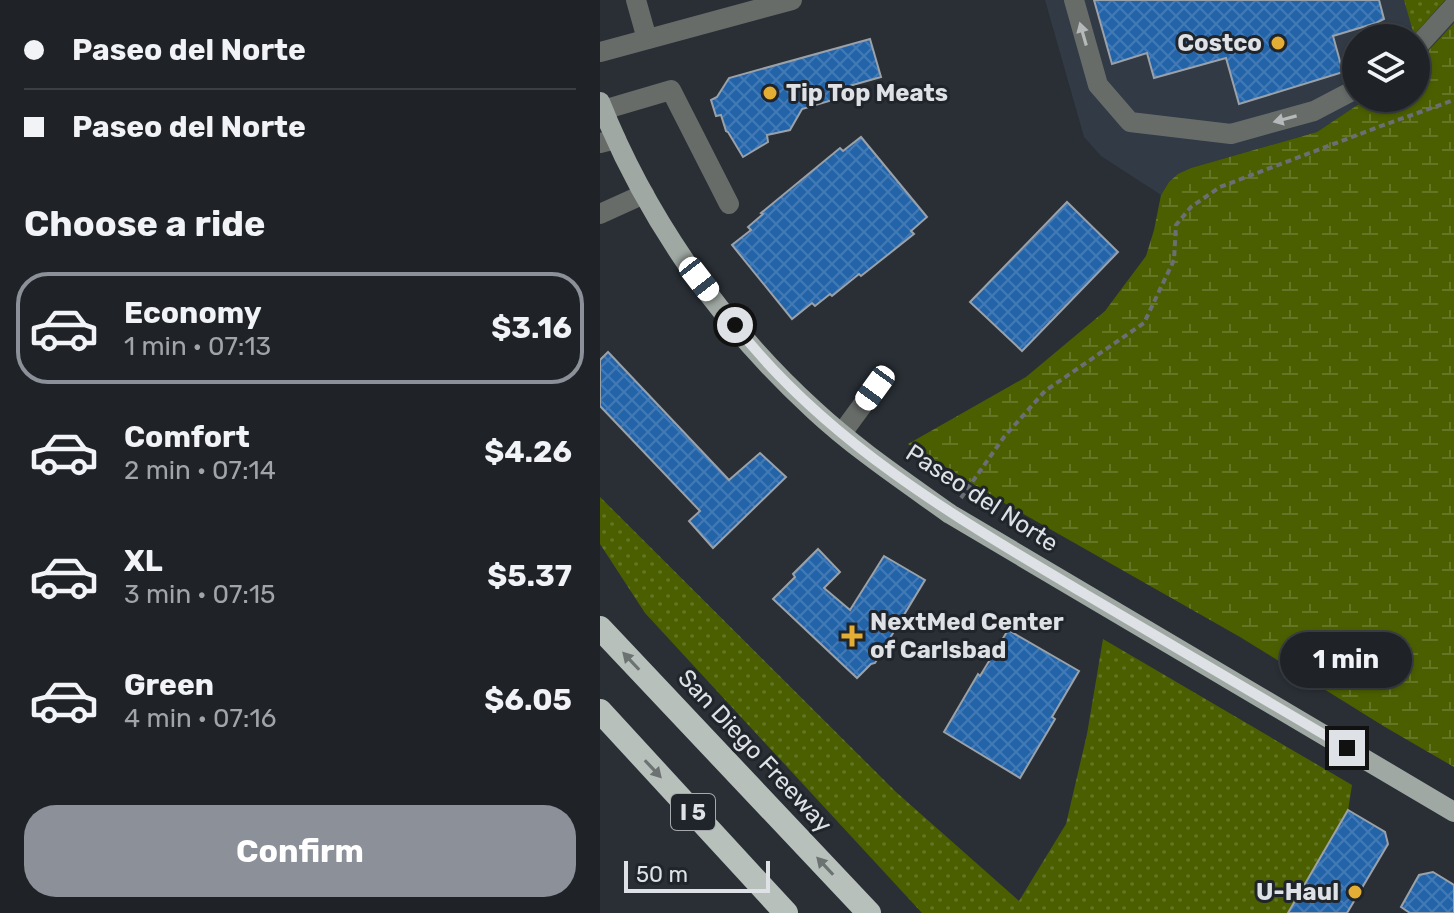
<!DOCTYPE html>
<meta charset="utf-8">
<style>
body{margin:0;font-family:Rubik,sans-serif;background:#272b30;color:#f1f3f6;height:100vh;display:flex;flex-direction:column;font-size:30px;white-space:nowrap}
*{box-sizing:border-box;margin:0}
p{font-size:26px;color:#a1a4a8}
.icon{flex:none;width:44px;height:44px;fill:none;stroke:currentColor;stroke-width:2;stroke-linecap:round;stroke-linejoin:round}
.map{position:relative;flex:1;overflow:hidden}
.sheet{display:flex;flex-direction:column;background:#1f2328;width:600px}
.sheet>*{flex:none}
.top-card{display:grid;align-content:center;height:176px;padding:0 24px;background:#1f2328}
.fabs{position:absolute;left:742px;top:24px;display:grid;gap:16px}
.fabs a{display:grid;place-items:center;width:88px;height:88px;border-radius:50%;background:#1f2328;box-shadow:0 2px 6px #0004,0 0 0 2px #3c4045;font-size:40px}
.scale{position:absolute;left:24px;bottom:20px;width:146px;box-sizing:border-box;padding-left:8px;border:4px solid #dee2e6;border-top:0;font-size:22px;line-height:28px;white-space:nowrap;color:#dee2e6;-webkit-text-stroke:6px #20252b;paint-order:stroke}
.end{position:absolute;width:36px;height:36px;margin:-18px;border:10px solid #dee2e6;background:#111;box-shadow:0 0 0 4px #111}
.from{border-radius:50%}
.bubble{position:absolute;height:56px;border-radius:28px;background:#1f2328;box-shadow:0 2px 6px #0004,0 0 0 2px #3c4045;font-size:26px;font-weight:700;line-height:56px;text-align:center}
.car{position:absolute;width:24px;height:48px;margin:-24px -12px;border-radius:10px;box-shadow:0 0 6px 2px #0007;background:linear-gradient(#fff 24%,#345 0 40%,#fff 0 76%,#345 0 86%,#fff 0)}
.top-card b{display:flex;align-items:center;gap:28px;height:76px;font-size:30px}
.top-card b+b{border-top:2px solid #3c4045}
.top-card i{width:20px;height:20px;background:#f1f3f6}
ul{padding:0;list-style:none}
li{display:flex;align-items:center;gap:24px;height:112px;margin:0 16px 12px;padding:0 8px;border:4px solid transparent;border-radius:32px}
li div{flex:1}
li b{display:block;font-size:30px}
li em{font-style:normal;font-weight:700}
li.on{border-color:#8c9099}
li>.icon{width:72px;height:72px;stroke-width:1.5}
h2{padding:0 24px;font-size:36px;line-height:96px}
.cta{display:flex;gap:16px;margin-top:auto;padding:16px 24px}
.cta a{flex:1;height:92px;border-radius:32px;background:#8c9099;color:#fff;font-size:32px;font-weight:700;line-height:92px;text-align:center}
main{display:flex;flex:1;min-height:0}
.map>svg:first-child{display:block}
.built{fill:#313a45}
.grass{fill:url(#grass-dots)}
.wetland{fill:url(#wetland-marsh)}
.building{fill:url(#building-cross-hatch);stroke:#9aa1a9;stroke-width:2}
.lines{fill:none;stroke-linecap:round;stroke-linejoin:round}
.path{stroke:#6a6f75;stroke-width:4;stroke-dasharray:6 4;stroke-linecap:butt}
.minor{stroke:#686c69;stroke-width:20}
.major{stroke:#a0a8a3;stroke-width:20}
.highway{stroke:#b7c0ba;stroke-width:24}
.oneway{fill:#b5b9ba}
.oneway2{fill:#6c7272}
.route{stroke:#dee2e6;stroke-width:10}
.poi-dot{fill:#e4ae35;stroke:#20252b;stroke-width:3}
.labels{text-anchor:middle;stroke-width:6;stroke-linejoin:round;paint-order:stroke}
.shield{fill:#20252b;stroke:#a5a9ae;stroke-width:2}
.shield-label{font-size:22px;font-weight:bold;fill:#dee2e6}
.poi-label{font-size:24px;font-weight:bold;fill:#dee2e6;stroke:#20252b;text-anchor:end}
.street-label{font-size:24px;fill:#dee2e6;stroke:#20252b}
</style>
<main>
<section class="sheet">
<div class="top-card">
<b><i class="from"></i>Paseo del Norte</b>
<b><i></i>Paseo del Norte</b>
</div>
<h2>Choose a ride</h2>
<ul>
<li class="on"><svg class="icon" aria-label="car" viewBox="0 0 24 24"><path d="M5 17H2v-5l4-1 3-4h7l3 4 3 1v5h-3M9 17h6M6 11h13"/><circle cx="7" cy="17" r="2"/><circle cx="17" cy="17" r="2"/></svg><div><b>Economy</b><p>1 min · 07:13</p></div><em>$3.16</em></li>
<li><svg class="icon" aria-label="car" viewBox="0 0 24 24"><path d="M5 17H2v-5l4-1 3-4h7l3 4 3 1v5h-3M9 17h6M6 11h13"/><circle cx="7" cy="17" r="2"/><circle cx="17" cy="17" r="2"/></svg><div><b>Comfort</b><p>2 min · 07:14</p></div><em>$4.26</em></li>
<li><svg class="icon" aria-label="car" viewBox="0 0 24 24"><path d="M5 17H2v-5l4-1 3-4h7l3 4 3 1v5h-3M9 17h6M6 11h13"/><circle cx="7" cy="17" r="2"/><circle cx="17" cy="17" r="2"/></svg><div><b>XL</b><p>3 min · 07:15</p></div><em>$5.37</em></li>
<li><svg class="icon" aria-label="car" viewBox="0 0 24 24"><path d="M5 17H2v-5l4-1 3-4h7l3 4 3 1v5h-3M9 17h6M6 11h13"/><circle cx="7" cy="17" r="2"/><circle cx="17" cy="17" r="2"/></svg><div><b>Green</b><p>4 min · 07:16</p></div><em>$6.05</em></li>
</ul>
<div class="cta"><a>Confirm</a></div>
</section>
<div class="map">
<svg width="854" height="913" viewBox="0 0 854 913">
<defs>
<pattern id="grass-dots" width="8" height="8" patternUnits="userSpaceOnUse" patternTransform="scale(2)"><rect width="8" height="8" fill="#4b5f00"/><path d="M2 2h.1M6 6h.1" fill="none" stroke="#647625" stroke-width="1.8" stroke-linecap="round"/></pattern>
<pattern id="wetland-marsh" width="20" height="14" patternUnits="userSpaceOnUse" patternTransform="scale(2)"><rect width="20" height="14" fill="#4b5f00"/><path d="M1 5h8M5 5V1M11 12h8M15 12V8" fill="none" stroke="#647625"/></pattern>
<pattern id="building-cross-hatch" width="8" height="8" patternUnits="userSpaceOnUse" patternTransform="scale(2)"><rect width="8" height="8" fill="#2364a9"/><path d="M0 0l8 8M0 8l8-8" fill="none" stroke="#427ab5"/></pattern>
</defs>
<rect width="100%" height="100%" fill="#292f35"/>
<polygon class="built" points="445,0 854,0 854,23 816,64 816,38 756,38 756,98 768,98 717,132 591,168 569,182 561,195 501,156 484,137"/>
<g class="grass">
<polygon points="804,0 845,0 814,35"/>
<polygon points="0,497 296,792 419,901 466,824 487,734 503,639 752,785 748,811 688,913 322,913 45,613 0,544"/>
</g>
<polygon class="wetland" points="854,23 854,767 785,727 640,637 406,504 308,444 426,377 505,311 546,256 554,230 561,195 569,182 578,174 591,168 717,132 768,98 816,98 816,64"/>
<g class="building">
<polygon points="494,0 779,0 784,19 776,23 733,36 743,72 639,104 626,58 554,78 547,53 512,64"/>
<polygon points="270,39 281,77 242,88 236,99 202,109 190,130 167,135 168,142 143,157 128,132 126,131 121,115 116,116 111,100 117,97 129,78"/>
<polygon points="261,137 327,217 311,231 314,234 261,276 259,274 232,296 230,294 215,306 212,303 192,319 132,245 151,230 148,227 163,214 161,213 240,148 243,151"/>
<polygon points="467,202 518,252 422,351 370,302"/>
<polygon points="8,352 129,480 160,453 186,477 113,548 89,521 100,511 0,406 0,360"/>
<polygon points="218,549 240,572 224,588 250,610 284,556 325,580 275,663 271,664 257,678 173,599 195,577 193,574"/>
<polygon points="408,630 479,671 452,717 455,719 420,778 344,732 378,674 380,676"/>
<polygon points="748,810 785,832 788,844 747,913 688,913"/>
<polygon points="833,872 854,885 854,913 810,913 801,907 819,875"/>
</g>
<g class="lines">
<polyline class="path" points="361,498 404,437 445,391 544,323 574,260 576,225 591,207 620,187 781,126 854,100"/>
<g class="minor">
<polyline points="36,0 47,39"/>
<polyline points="474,0 498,85 530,122 631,134 714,111 756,89"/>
<polyline points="816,48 854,6"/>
<polyline points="0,52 192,0"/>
<polyline points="3,110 71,90 129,204"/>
<polyline points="0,143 16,139"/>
<polyline points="0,214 44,194"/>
<polyline points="242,433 275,388"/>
</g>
<path class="major" d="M0,102c46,116 122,224 214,308 42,39 90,71 136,104l504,298"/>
<g class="highway">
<polyline points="0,628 269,913"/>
<polyline points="0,711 186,913"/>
</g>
</g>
<defs><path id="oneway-solid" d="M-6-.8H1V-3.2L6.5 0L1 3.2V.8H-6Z" transform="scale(2)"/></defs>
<g class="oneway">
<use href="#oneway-solid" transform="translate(483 34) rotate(-106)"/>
<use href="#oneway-solid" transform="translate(685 119) rotate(165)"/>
</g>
<g class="oneway2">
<use href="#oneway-solid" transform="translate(31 661) rotate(-133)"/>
<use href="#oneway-solid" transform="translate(53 769) rotate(47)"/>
<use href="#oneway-solid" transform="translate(225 866) rotate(-133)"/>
</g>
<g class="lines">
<path class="route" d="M135,325c92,118 223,194 350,269 88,51 175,103 262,154"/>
</g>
<g class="poi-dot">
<circle cx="678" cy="43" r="8"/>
<circle cx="170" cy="93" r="8"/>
<path d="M248 624h8v8h8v8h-8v8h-8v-8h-8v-8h8z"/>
<circle cx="755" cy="892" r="8"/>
</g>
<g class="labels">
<rect class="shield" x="71" y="794" width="44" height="36" rx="6"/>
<g class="shield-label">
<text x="93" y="820">I 5</text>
</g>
<g class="poi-label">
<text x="662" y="51">Costco</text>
<text x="186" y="101" text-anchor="start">Tip Top Meats</text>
<text x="270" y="630" text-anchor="start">NextMed Center<tspan x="270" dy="28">of Carlsbad</tspan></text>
<text x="739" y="900">U-Haul</text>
</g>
<g class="street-label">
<text transform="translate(382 498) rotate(33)" y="8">Paseo del Norte</text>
<text transform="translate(155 751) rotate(47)" y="8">San Diego Freeway</text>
</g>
</g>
</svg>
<div class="fabs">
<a><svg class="icon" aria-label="layers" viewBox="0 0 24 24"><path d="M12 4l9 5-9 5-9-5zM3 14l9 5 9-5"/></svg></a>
</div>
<div class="scale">50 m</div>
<i class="end from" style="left:135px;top:325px"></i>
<i class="end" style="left:747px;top:748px"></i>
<div class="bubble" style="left:680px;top:632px;width:132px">1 min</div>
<i class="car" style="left:99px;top:279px;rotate:142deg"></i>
<i class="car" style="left:275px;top:388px;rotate:216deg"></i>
</div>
</main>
